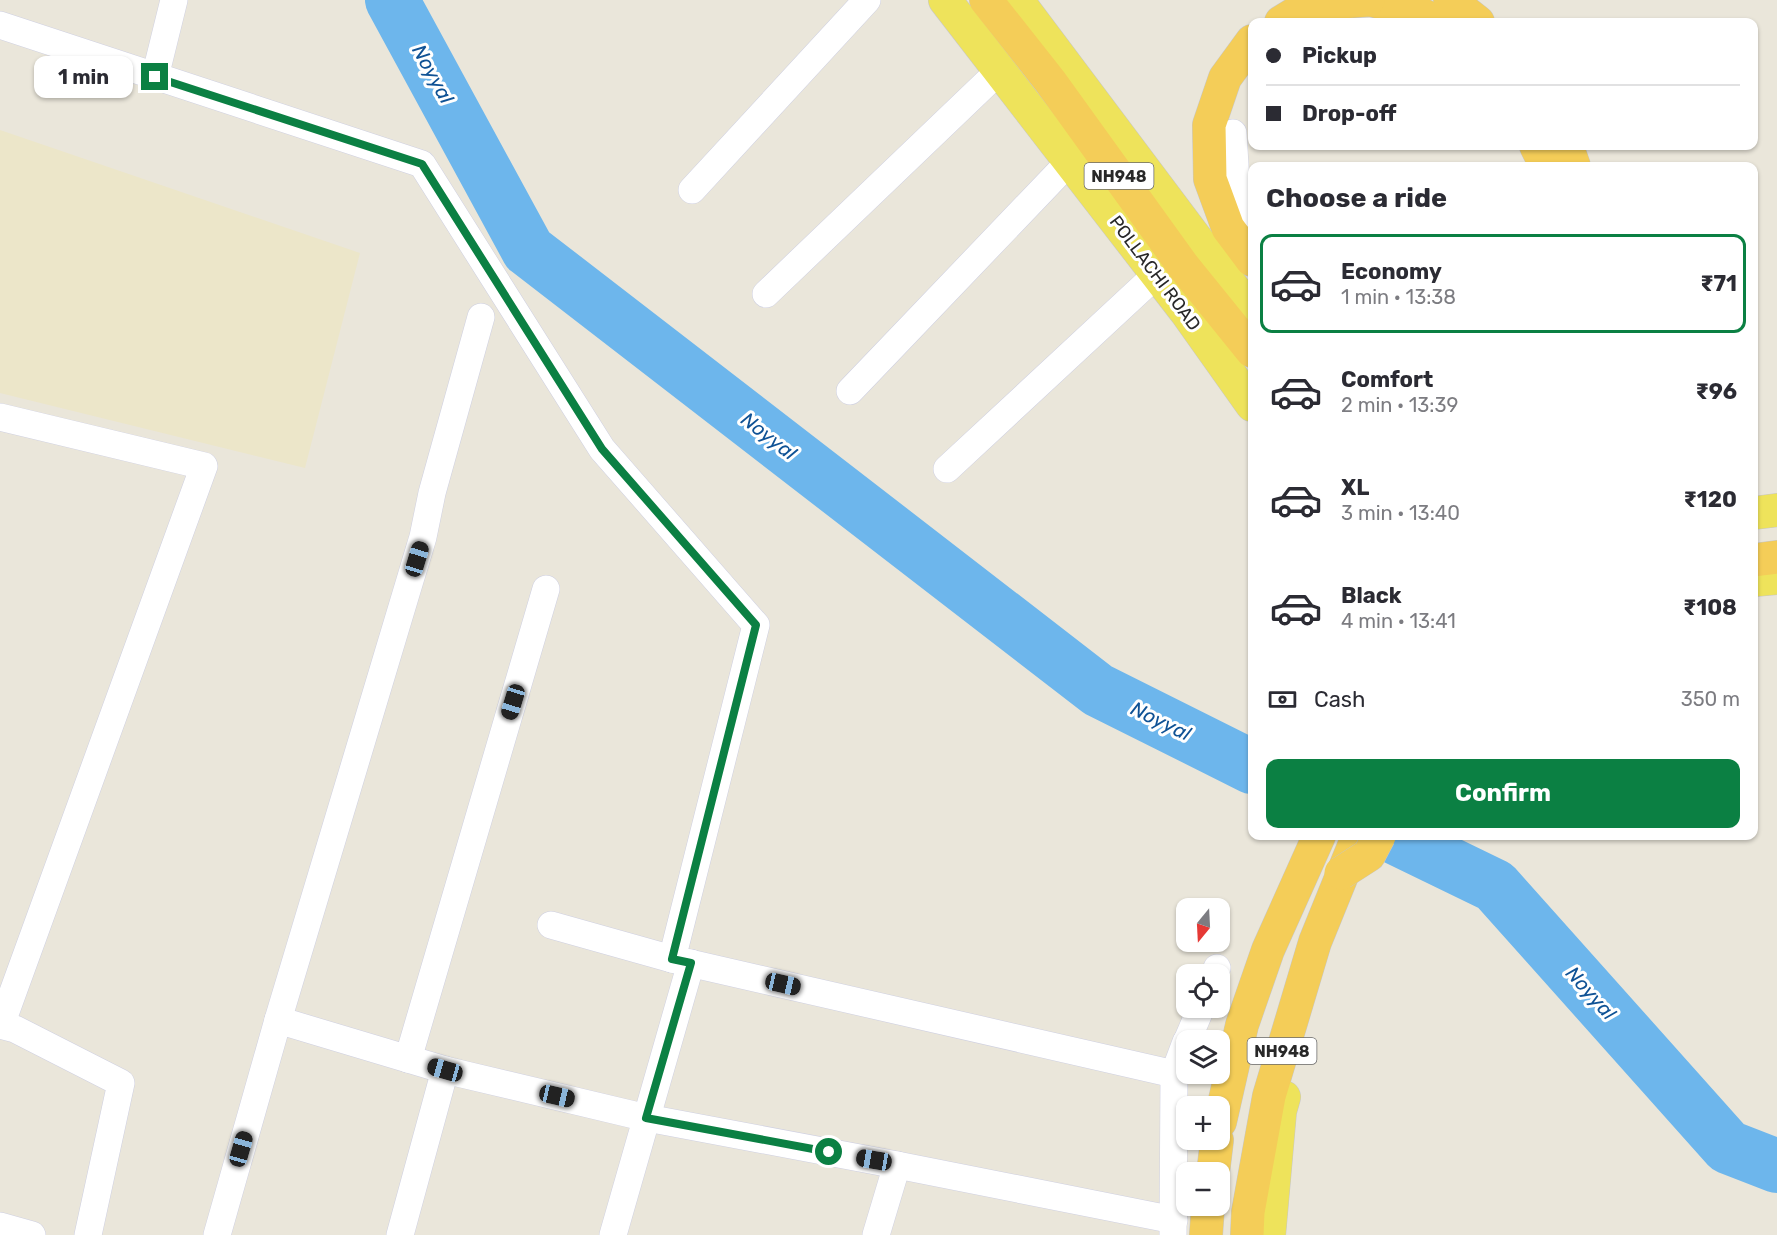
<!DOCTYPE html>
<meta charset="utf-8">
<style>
body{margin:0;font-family:Rubik,sans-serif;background:#f2f2f3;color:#2b2b33;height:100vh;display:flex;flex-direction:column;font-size:22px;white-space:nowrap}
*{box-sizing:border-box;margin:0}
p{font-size:20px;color:#7c7c81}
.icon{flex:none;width:33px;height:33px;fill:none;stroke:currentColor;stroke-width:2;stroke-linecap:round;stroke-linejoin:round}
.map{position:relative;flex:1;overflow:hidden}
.drawer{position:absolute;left:1248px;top:162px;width:510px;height:678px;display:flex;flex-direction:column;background:#fff;border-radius:12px;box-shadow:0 2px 4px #0004}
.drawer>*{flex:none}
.hud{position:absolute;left:1248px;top:18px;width:510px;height:132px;border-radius:12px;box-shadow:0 2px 4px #0004;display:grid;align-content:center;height:132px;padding:0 18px;background:#fff}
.needle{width:39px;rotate:198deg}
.buttons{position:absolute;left:1176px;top:898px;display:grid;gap:12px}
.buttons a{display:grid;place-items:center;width:54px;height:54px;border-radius:12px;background:#fff;box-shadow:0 2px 4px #0004;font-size:30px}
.end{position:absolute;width:27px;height:27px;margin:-14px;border:8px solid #0b8043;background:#fff;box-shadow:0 0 0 3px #fff}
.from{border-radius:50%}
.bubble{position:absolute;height:42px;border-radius:12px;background:#fff;box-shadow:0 2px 4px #0004;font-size:20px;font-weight:700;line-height:42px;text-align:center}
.car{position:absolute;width:18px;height:36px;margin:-18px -9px;border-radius:8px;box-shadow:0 0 4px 2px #0007;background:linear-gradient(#222 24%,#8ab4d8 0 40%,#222 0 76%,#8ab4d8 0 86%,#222 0)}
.hud b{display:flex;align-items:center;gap:21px;height:57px;font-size:22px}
.hud b+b{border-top:2px solid #e1e1e2}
.hud i{width:15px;height:15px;background:#2b2b33}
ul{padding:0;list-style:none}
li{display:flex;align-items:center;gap:18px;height:99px;margin:0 12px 9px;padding:0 6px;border:3px solid transparent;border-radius:12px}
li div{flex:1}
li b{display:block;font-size:22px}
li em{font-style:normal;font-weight:700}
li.active{border-color:#0b8043}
li>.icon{width:54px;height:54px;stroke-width:1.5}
h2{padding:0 18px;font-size:27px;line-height:72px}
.pay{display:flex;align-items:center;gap:15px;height:66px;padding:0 18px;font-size:22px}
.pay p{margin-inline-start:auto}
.button{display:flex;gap:12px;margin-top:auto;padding:12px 18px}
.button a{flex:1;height:69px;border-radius:12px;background:#0b8043;color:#fff;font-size:24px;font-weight:700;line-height:69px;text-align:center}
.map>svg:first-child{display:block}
.education{fill:#ece6c9}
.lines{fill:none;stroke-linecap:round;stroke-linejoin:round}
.river{stroke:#6db6ec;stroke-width:54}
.minor-casing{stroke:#cfd0e1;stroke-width:28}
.primary-casing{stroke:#c7c7c7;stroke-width:34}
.trunk-casing{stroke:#c7c7c7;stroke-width:34}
.minor{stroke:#fff;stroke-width:27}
.primary{stroke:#eee35b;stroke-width:33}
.trunk{stroke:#f4cd58;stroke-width:33}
.trunk-bridge-casing{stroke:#c7c7c7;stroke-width:34;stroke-linecap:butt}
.trunk-bridge{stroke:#f4cd58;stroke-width:33}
.route{stroke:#0b8043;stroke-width:8}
.labels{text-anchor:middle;stroke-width:6;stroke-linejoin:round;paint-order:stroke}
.shield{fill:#fff;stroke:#686868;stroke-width:1.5}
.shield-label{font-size:16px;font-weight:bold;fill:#282828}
.street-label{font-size:18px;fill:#282828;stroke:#fff}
.water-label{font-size:20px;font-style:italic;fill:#0f5295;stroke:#fff}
</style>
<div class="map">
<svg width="1777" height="1235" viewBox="0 0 1777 1235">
<rect width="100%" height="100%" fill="#eae6da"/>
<polygon class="education" points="0,130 360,253 305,468 0,393"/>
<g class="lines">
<g class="river">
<polyline points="392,0 528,250 1098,690 1252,767"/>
<polyline points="1392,836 1495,886 1728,1147 1777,1166"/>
</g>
<defs>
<g id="minor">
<polyline points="0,25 422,164 602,449 756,625 672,959 1174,1074"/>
<polyline points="155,77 174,0"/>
<polyline points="1233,133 1236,181 1252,214"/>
<polyline points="692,190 867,0"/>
<polyline points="766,294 1000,70"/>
<polyline points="850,391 1070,161"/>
<polyline points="0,417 204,466 1,1025"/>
<polyline points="947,469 1157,274"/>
<polyline points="551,925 672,959"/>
<polyline points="1214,975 1217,968"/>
<polyline points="278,1020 423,537 432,493 481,317"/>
<polyline points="0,1025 15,1029 121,1083 88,1235"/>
<polyline points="1187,1041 1201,1008"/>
<polyline points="408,1059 546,589"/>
<polyline points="0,1226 32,1235"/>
<polyline points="217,1235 278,1020 445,1070"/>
<polyline points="400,1235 445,1070 647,1118 897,1165 1174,1220"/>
<polyline points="613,1235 691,963"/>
<polyline points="876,1235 897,1165"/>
<polyline points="1173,1235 1174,1074 1186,1042"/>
</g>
<g id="primary">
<polyline points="945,0 1186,312 1252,405"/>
<polyline points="1017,0 1252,313"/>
<polyline points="1754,513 1777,510"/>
<polyline points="1754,580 1777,578"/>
<polyline points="1269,1235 1280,1111 1284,1097"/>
</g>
<g id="trunk">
<polyline points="986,0 1050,81 1184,267 1252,351"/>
<polyline points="1372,0 1419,13 1437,22"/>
<polyline points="1450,0 1478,22"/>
<polyline points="1281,22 1304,8 1341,2 1368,0"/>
<polyline points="1252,41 1225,78 1209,125 1210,179 1228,228 1252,260"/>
<polyline points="1536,146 1546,166"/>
<polyline points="1567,146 1574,166"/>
<polyline points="1754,560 1777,557"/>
<polyline points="1220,1122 1242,1025 1268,950 1319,836"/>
<polyline points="1213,1173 1217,1140"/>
<polyline points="1206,1235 1208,1206"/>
<polyline points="1247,1235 1248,1212 1269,1096 1315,942 1358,836"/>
</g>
</defs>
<use href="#minor" class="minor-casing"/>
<use href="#primary" class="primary-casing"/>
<use href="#trunk" class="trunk-casing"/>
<use href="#minor" class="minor"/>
<use href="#primary" class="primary"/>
<use href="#trunk" class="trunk"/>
<defs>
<polyline id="trunk-bridge" points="1341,873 1369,855 1379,836"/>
</defs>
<use href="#trunk-bridge" class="trunk-bridge-casing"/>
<use href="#trunk-bridge" class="trunk-bridge"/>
</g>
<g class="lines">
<polyline class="route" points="155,77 422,164 602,449 756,625 672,959 691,963 646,1118 829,1152"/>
</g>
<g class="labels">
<g class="shield">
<rect x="1084.5" y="163" width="69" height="26" rx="4.5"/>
<rect x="1247.5" y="1038" width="69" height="26" rx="4.5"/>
</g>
<g class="shield-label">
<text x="1119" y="182">NH948</text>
<text x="1282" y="1057">NH948</text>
</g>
<g class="street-label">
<text transform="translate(1155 273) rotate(53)" y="6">POLLACHI ROAD</text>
</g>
<g class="water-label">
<text transform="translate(433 74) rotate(61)" y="7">Noyyal</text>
<text transform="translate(769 436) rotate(38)" y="7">Noyyal</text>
<text transform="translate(1161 721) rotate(26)" y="7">Noyyal</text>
<text transform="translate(1591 993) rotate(48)" y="7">Noyyal</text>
</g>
</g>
</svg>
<div class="buttons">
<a><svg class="needle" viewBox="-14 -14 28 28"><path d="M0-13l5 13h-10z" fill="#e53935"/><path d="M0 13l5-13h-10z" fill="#7c7c81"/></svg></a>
<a><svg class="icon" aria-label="locate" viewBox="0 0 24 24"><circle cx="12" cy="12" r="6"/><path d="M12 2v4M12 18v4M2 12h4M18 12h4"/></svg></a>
<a><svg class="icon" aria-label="layers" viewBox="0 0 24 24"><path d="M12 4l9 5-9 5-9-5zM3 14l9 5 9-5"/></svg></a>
<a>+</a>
<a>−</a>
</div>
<i class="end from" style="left:829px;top:1152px"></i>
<i class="end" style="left:155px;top:77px"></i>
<div class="bubble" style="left:34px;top:56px;width:99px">1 min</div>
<i class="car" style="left:417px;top:559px;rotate:17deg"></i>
<i class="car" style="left:513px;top:702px;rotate:197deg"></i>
<i class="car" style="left:783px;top:984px;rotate:103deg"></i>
<i class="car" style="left:445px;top:1070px;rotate:286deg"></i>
<i class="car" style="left:557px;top:1096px;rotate:103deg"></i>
<i class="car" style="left:241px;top:1149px;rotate:16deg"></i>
<i class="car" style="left:874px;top:1160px;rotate:280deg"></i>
<div class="hud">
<b><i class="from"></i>Pickup</b>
<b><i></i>Drop-off</b>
</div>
<section class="drawer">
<h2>Choose a ride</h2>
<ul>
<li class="active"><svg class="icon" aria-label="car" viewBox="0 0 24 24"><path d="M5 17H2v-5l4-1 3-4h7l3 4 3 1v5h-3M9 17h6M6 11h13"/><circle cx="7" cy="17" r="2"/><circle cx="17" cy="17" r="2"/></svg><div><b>Economy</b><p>1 min · 13:38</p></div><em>₹71</em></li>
<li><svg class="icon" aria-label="car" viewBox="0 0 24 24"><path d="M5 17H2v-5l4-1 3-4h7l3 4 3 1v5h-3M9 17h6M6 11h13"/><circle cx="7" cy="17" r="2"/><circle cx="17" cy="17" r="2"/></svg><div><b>Comfort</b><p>2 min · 13:39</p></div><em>₹96</em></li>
<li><svg class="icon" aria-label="car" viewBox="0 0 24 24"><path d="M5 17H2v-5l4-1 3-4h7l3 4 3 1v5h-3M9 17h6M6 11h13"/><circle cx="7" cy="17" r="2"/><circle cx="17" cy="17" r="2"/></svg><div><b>XL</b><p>3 min · 13:40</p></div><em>₹120</em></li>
<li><svg class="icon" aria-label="car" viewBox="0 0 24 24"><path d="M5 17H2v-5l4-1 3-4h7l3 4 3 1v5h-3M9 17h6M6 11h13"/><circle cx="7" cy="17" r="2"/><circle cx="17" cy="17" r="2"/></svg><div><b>Black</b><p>4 min · 13:41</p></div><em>₹108</em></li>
</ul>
<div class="pay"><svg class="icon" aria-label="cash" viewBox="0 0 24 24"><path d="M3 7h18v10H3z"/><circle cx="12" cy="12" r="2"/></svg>Cash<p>350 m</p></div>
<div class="button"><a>Confirm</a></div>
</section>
</div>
